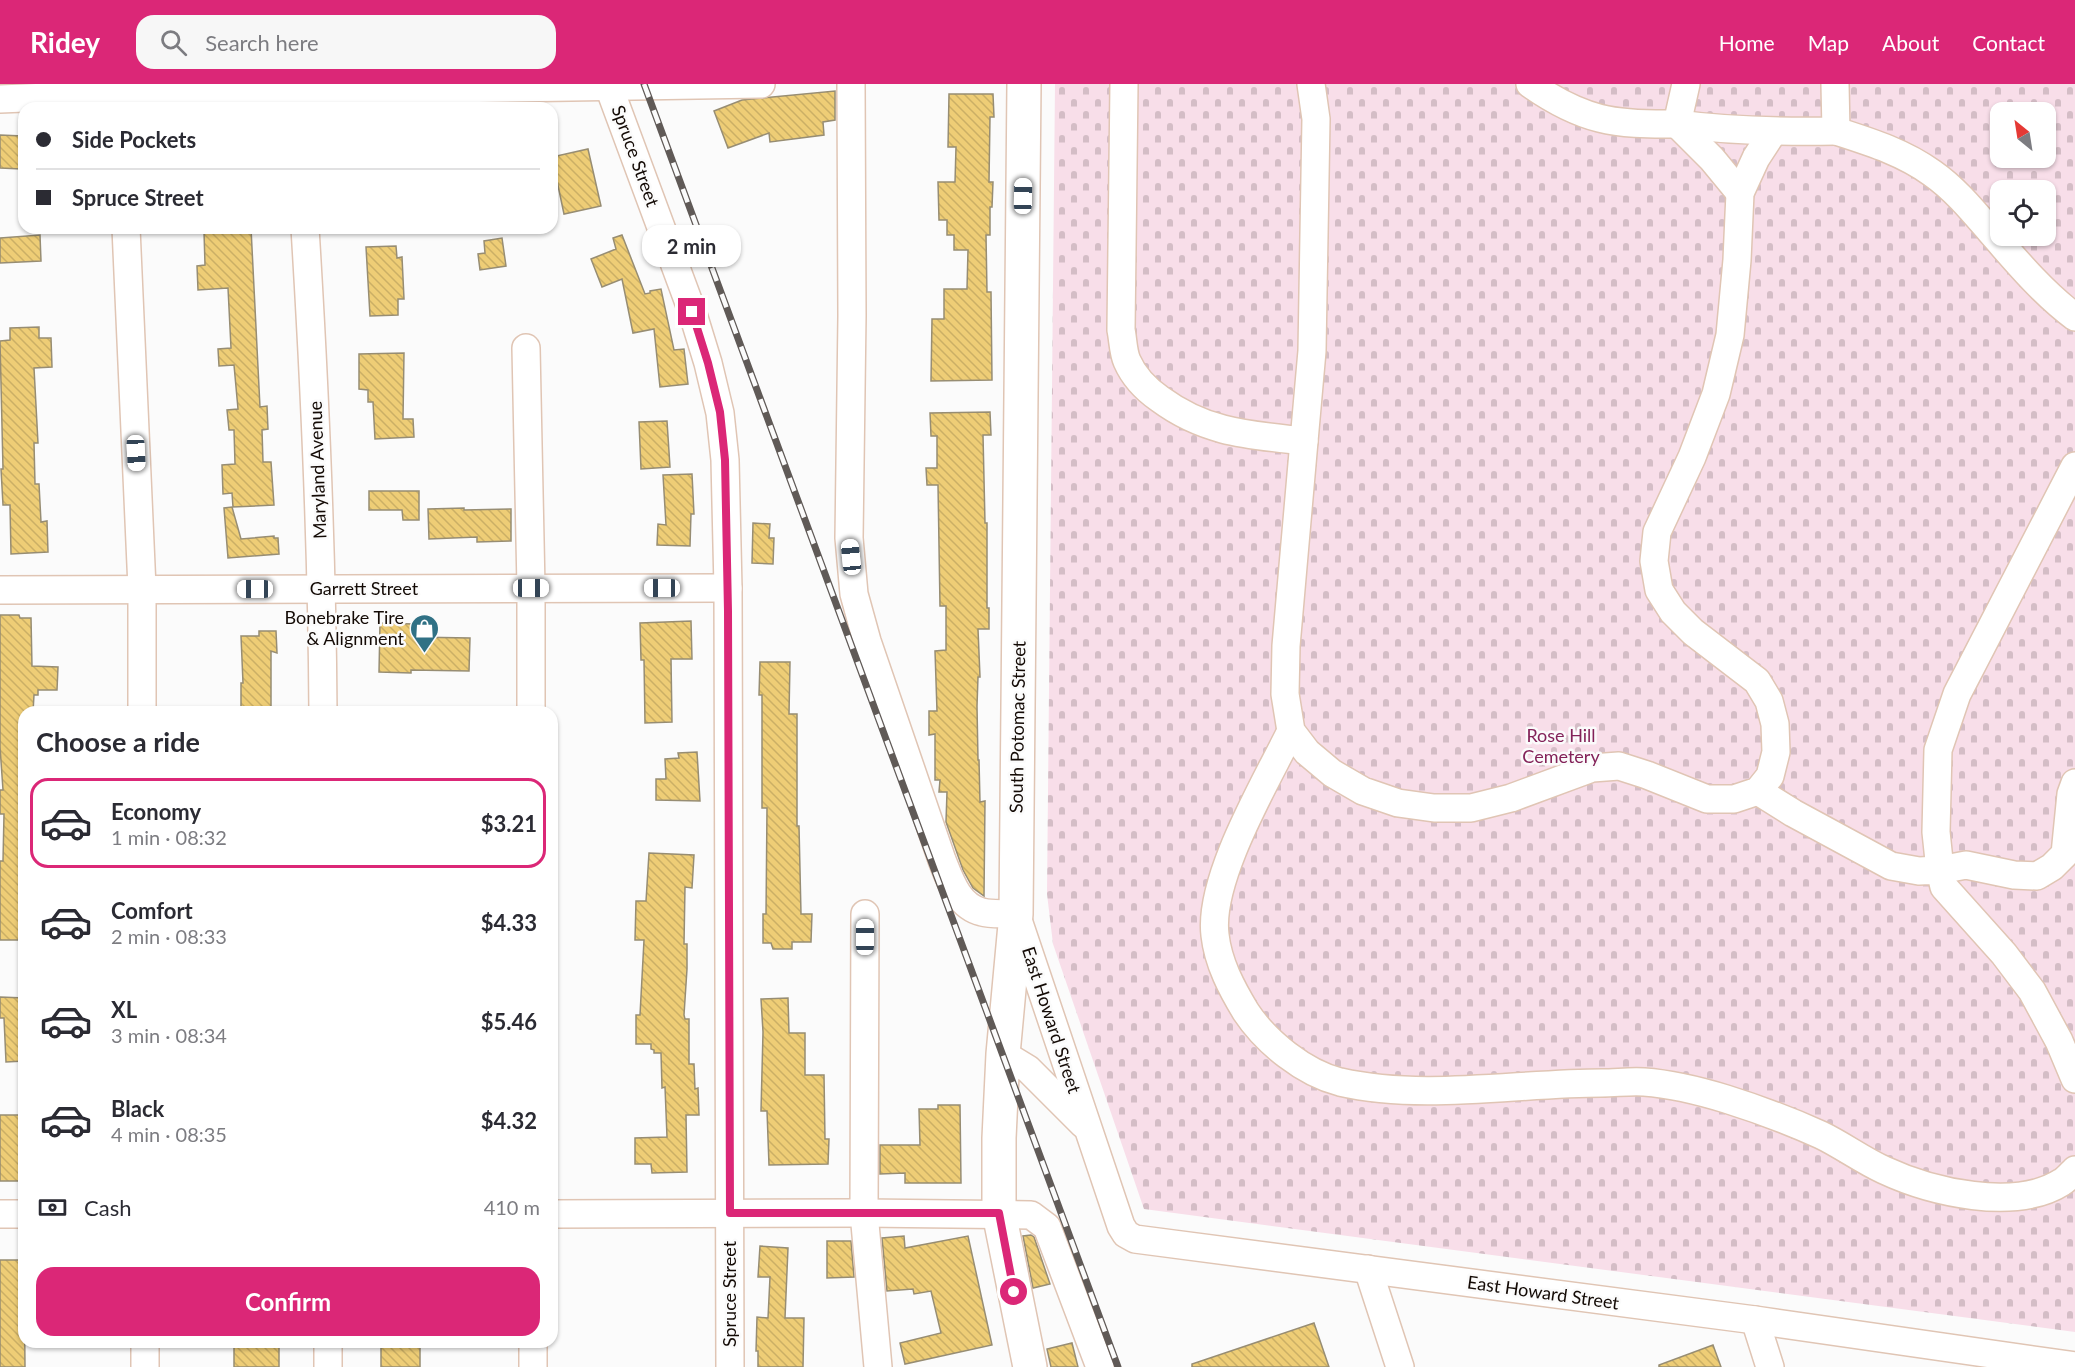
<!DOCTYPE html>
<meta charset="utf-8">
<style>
body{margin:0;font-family:Lato,sans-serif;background:#f7f7f7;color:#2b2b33;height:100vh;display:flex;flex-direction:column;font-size:22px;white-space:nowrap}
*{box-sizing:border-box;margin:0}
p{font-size:20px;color:#7c7c81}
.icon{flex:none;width:33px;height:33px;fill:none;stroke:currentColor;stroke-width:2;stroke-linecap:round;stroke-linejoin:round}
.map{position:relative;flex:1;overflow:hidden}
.side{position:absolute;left:18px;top:622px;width:540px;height:642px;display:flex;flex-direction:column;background:#fff;border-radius:18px;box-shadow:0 2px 4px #0004}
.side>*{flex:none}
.hud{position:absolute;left:18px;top:18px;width:540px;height:132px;border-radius:18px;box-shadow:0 2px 4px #0004;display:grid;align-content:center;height:132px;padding:0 18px;background:#fff}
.needle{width:39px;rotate:330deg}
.tools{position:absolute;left:1990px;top:18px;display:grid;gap:12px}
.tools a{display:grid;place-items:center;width:66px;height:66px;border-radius:12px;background:#fff;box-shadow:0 2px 4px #0004;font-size:30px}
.end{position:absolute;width:27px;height:27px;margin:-14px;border:8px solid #db2777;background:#fff;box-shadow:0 0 0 3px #fff}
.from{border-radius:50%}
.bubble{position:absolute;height:42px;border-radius:18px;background:#fff;box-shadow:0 2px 4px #0004;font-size:20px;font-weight:700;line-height:42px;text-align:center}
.car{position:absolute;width:18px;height:36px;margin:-18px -9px;border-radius:8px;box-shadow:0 0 4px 2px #0007;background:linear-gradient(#fff 24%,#345 0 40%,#fff 0 76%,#345 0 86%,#fff 0)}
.hud b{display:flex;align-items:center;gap:21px;height:57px;font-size:22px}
.hud b+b{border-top:2px solid #e1e1e2}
.hud i{width:15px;height:15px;background:#2b2b33}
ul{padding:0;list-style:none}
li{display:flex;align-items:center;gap:18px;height:90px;margin:0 12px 9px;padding:0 6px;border:3px solid transparent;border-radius:18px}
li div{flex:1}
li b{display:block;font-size:22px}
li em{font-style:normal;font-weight:700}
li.active{border-color:#db2777}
li>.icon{width:54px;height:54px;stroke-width:1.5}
h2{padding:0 18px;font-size:27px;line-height:72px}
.pay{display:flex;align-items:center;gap:15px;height:66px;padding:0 18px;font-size:22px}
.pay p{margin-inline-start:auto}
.action{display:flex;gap:12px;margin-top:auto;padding:12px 18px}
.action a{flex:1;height:69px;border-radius:18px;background:#db2777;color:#fff;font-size:24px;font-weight:700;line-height:69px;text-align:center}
header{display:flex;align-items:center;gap:36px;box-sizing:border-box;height:84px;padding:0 30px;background:#db2777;color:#fff}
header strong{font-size:28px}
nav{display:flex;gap:33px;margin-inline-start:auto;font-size:21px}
.search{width:420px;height:54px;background:#f7f7f7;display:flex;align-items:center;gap:15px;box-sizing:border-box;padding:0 21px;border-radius:18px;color:#7c7c81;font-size:22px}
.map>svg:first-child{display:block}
.cemetery{fill:url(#cemetery-stones);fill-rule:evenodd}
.building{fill:url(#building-back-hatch);stroke:#978d73;stroke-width:1.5}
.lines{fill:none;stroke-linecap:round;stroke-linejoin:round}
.minor-casing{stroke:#e0c5b4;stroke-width:30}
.major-casing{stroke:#e0c5b4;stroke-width:36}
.minor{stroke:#fff;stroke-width:27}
.major{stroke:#fff;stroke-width:33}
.rail-casing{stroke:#605a57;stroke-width:7}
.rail{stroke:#fbfbfb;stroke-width:4.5;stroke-dasharray:14;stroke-linecap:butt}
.route{stroke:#db2777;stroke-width:8}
.labels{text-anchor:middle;stroke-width:5;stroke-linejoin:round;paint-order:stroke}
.street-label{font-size:18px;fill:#130a05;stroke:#fbfbfb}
.poi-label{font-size:18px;fill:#130a05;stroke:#fbfbfb;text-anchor:end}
.park-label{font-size:18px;fill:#832259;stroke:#fbfbfb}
</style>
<header>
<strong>Ridey</strong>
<div class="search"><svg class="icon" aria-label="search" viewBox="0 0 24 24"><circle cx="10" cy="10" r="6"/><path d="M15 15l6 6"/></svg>Search here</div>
<nav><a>Home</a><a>Map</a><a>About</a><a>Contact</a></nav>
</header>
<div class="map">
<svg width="2075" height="1283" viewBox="0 0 2075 1283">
<defs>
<pattern id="cemetery-stones" width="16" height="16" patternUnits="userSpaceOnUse" patternTransform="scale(1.5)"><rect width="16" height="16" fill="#f8dee9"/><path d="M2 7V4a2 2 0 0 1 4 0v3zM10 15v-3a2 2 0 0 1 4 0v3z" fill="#d4bdc6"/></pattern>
<pattern id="building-back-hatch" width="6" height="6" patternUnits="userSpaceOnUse" patternTransform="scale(1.5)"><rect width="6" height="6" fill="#eecd76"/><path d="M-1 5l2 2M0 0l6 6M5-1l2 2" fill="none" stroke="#cbaf65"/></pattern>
</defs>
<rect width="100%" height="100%" fill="#fbfbfb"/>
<path class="cemetery" d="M1055,0h1020v1248l-931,-123 -91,-265 -6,-50zM2001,28h45v46h-45zM2001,106h45v46h-45z"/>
<g class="building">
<polygon points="835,7 835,36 823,38 824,51 770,58 769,49 728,64 714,27 742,16"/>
<polygon points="949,10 993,10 994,33 990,33 989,98 993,98 992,123 990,123 990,151 986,151 987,208 991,208 992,296 931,297 932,235 944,235 944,205 967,205 968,166 954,166 954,151 947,151 947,136 939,136 938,98 955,98 956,63 948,63"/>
<polygon points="0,51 22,52 21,85 0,84"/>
<polygon points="588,65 601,122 564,130 552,73"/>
<polygon points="210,144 251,144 260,323 267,322 268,345 262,346 263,378 271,378 274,421 233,423 232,409 223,410 222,381 235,380 234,346 229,346 227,326 238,325 234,281 219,282 218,265 231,264 228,204 198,206 197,182 205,181 204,148 210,148"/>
<polygon points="40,151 41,177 0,179 0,154"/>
<polygon points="622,151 645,210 650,209 650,207 661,205 674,266 684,265 688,300 660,303 654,245 633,249 622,195 602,203 591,175 616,165 613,154"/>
<polygon points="502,154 506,182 480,186 478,170 485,169 484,157"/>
<polygon points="396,162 397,174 402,173 404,215 398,215 398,231 370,232 366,163"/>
<polygon points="39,243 39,254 51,254 52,283 34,284 38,359 34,359 35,400 39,400 41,438 47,437 48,468 11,470 10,421 3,421 1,385 3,385 0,257 10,256 10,244"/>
<polygon points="404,269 403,335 413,335 414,353 375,355 373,318 368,318 368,306 359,305 359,270"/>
<polygon points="990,328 991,351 983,351 985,439 987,439 987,524 989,524 989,545 978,545 980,593 978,593 977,622 978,676 979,676 980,718 985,717 984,812 973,804 963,786 946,738 947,708 939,708 940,696 935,696 935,650 929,651 929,627 937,627 935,567 946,566 946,522 940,522 938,401 927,401 926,384 937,384 937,352 931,352 930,329"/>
<polygon points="667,337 670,383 641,385 639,338"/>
<polygon points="692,390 694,430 691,430 690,462 657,461 658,440 666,441 663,391"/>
<polygon points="369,407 419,407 419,436 403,436 402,426 369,426"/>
<polygon points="232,423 241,455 274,452 274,454 278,454 279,470 228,474 224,424"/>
<polygon points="464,424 464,426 511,425 511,457 477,458 477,453 429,455 428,425"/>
<polygon points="753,439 770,440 769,454 774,454 773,480 752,479"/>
<polygon points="0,531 19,531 20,534 31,534 32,582 58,583 57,606 38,606 38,611 34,611 33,628 24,628 24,856 0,856 0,777 3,777 4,730 0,730 0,706 3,706 0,663"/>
<polygon points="691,537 692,575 671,575 672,638 645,639 644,576 641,576 640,539"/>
<polygon points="380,539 413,540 413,553 470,554 469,587 411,586 411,589 379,588"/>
<polygon points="259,547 276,547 277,569 271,567 271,624 241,624 241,599 243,599 241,552 259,552"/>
<polygon points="760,578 790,578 789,630 797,630 797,742 799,742 801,830 812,830 811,858 792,858 792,865 773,865 771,859 763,859 763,830 766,830 767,724 762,724 762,611 759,611"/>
<polygon points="697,668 700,717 656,716 656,695 666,695 665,675 679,674 678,669"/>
<polygon points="649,769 694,771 692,804 685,803 684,860 687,860 687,885 684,931 685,935 689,935 689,980 694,980 695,1005 698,1004 699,1031 686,1031 687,1088 652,1089 651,1080 635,1080 635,1054 667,1053 665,1003 662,1004 661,969 654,969 654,966 651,965 651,960 636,960 636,931 640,931 644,856 635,856 636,817 646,817"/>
<polygon points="0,913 24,914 24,977 6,978 4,934 0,934"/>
<polygon points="788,914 789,949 805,949 805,991 824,991 825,1055 829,1055 828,1080 769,1081 767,1027 761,1027 763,948 761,915"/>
<polygon points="938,1021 960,1021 961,1099 905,1099 905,1089 880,1090 880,1061 920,1061 919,1025 938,1025"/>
<rect x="0" y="1031" width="24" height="66"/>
<polygon points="1031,1151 1034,1153 1050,1200 1033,1204 1023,1152"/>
<polygon points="904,1152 905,1164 968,1152 992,1261 905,1280 900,1259 941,1249 931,1207 914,1210 913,1205 887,1207 882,1154"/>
<polygon points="827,1157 851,1157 854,1193 827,1194"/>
<polygon points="760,1162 788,1164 785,1234 804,1234 803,1283 758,1283 758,1267 756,1267 757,1233 768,1234 770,1193 758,1193"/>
<polygon points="0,1176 24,1176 25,1283 0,1283"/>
<polygon points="1314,1239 1329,1283 1192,1283 1192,1280"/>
<rect x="381" y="1258" width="39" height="25"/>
<polygon points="1072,1259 1078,1283 1051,1283 1047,1265"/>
<polygon points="1713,1261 1721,1283 1659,1283 1659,1281"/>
<rect x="234" y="1262" width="45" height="21"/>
</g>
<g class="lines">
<defs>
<g id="minor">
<path d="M851,0l1,232 -3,222 5,56 13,47 75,219c8,20 16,46 40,52 10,3 24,1 34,2l105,312 5,8 9,5 620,81 320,46"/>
<path d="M1124,0l-3,246c2,9 2,22 6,31 7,16 20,29 33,38 46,34 89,36 144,42l8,-90 4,-232 -5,-35"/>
<path d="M1530,0c53,37 84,41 147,40l9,-40"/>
<path d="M1835,0l1,47c34,11 67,21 96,42 23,16 41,38 59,59 26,30 52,61 84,85"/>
<polyline points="609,3 692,227 708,279 720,329 725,376 728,504 730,1283"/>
<polyline points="0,15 120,10 761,0"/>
<path d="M1677,40c53,7 105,8 159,7"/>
<polyline points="1677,40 1712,75 1740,109"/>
<polyline points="126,144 142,504 142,628"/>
<path d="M305,144c10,162 17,323 18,484"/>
<polyline points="526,264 531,504 531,628"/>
<polyline points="1304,357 1286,562 1285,610 1291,647 1307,668 1332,689 1363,707 1398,719 1434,724 1471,724 1511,714 1592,684 1619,682 1647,691 1707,715 1734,715 1758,707 1770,692 1776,668 1775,640 1769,617 1757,597 1693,548 1673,528 1659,506 1654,477 1657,448 1692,373 1716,310 1730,251 1737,176 1740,109 1756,74 1773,48"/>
<polyline points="2075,382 1957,610 1938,666 1936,748 1940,786 1966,781 2014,791 2037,792 2052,783 2065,770 2071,710 2075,699"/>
<polyline points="0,506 728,504"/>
<path d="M1291,647c-25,51 -83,148 -76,204 3,28 17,54 31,77 20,30 58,61 94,70 84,19 177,1 262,1 14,0 28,-2 42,-1 27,2 56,9 82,17 32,10 64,22 95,36 21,10 41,25 63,35 47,22 131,42 178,12 5,-3 9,-8 13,-12"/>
<polyline points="1758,707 1793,729 1891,782 1919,787 1940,786 1944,803 2004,870 2032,907 2059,957 2075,995"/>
<polyline points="865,830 864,1129 878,1283"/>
<polyline points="1003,970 1028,985 1083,1040"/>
<polyline points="0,1130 24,1130"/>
<polyline points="552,1130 864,1129 1031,1131 1047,1143 1100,1283"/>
<polyline points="1368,1185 1400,1283"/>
<polyline points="1755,1236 1770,1283"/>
<polyline points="145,1258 145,1283"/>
<polyline points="533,1258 533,1283"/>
<polyline points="328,1283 328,1258"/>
</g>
<polyline id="major" points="1024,0 1016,830 1003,970 999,1054 999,1129 1030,1283"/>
</defs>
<use href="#minor" class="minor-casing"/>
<use href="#major" class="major-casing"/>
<use href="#minor" class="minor"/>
<use href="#major" class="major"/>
<defs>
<polyline id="rail" points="644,0 1118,1283"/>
</defs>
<use href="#rail" class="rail-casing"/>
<use href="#rail" class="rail"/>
</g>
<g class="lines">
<polyline class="route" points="692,228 708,279 720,328 725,376 728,527 730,1129 999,1129 1014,1208"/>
</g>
<defs>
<symbol id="shop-pin" viewBox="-11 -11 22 30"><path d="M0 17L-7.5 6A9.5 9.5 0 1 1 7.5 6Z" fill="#307185" stroke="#fbfbfb"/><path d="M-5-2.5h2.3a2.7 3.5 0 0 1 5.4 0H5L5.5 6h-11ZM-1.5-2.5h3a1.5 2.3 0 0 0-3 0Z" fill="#fff"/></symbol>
</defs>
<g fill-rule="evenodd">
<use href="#shop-pin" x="408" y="528" width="33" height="45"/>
</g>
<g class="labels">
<g class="street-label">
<text transform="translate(635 72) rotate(70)" y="6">Spruce Street</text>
<text transform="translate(318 386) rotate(-92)" y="6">Maryland Avenue</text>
<text x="364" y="511">Garrett Street</text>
<text transform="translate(1018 643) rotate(-89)" y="6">South Potomac Street</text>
<text transform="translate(1051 936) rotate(72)" y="6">East Howard Street</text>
<text transform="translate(1543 1209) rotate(8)" y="6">East Howard Street</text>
<text transform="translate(730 1210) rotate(-90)" y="6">Spruce Street</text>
</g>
<g class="poi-label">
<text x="404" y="540">Bonebrake Tire<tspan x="404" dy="21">&amp; Alignment</tspan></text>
</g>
<g class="park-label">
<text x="1561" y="658">Rose Hill<tspan x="1561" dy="21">Cemetery</tspan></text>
</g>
</g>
</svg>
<div class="tools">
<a><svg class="needle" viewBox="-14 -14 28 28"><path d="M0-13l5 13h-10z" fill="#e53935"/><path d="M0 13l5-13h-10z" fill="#7c7c81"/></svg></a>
<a><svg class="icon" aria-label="locate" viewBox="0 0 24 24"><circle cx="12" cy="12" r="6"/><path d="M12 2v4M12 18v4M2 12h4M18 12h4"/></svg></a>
</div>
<i class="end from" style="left:1014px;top:1208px"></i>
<i class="end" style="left:692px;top:228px"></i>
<div class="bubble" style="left:642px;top:141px;width:99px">2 min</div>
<i class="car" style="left:1023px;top:112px;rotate:1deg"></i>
<i class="car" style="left:136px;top:369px;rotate:177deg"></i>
<i class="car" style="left:851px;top:473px;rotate:354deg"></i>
<i class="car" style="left:531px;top:504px;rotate:90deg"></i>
<i class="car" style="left:662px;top:504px;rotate:270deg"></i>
<i class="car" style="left:255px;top:505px;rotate:270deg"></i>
<i class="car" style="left:865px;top:853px;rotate:0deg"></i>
<div class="hud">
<b><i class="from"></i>Side Pockets</b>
<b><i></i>Spruce Street</b>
</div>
<section class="side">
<h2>Choose a ride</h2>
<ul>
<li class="active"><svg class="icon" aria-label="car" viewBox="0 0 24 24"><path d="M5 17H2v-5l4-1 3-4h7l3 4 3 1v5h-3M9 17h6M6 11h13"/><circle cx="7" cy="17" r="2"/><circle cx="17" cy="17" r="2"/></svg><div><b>Economy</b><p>1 min · 08:32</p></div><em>$3.21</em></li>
<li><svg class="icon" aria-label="car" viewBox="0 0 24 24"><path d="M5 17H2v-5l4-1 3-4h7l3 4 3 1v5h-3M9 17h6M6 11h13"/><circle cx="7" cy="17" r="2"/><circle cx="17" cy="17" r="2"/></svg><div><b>Comfort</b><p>2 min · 08:33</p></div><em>$4.33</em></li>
<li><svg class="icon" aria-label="car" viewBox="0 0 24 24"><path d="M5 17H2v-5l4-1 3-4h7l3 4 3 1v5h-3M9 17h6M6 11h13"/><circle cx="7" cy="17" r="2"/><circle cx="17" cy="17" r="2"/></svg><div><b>XL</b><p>3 min · 08:34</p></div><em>$5.46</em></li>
<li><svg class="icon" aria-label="car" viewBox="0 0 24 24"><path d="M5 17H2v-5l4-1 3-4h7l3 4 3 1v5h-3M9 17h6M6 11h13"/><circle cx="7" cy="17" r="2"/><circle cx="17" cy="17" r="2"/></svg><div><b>Black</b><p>4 min · 08:35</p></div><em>$4.32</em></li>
</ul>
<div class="pay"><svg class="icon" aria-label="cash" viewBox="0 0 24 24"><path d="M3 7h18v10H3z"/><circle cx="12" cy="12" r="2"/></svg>Cash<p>410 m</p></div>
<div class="action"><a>Confirm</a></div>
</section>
</div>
